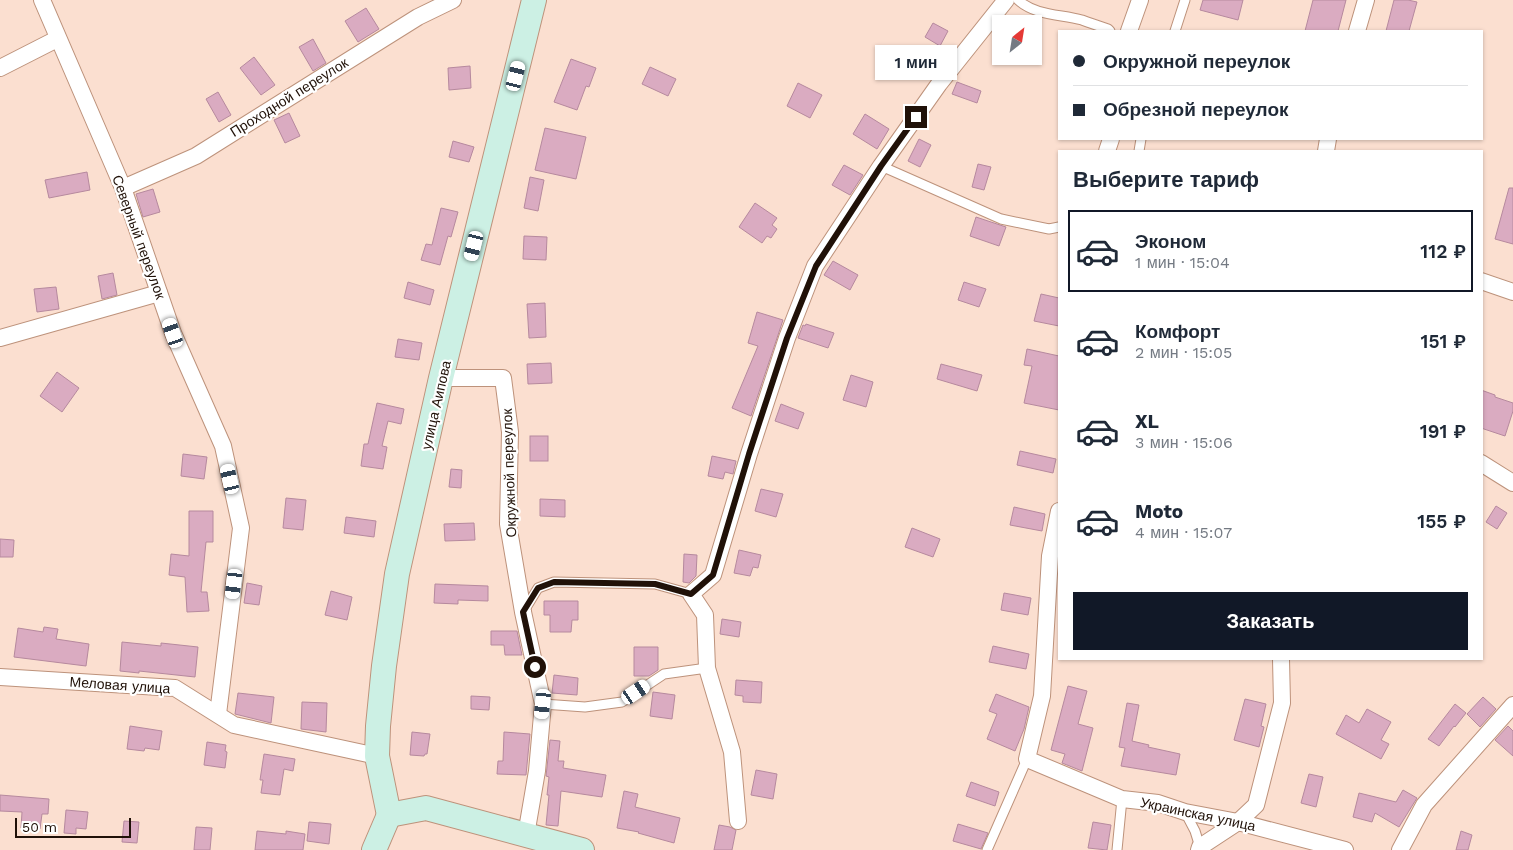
<!DOCTYPE html>
<html lang="ru">
<meta charset="utf-8">
<style>
body{margin:0;font-family:"Work Sans",sans-serif;background:#f6f6f7;color:#1f2937;height:100vh;display:flex;flex-direction:column;font-size:19px;white-space:nowrap}
*{box-sizing:border-box;margin:0}
p{font-size:16px;color:#747a83}
.icon{flex:none;width:28px;height:28px;fill:none;stroke:currentColor;stroke-width:2;stroke-linecap:round;stroke-linejoin:round}
.map{position:relative;flex:1;overflow:hidden}
.side{position:absolute;left:1058px;top:150px;width:425px;height:510px;display:flex;flex-direction:column;background:#fff;border-radius:0px;box-shadow:0 1px 4px #0004}
.side>*{flex:none}
.guide{position:absolute;left:1058px;top:30px;width:425px;height:110px;border-radius:0px;box-shadow:0 1px 4px #0004;display:grid;align-content:center;height:110px;padding:0 15px;background:#fff}
.needle{width:32px;rotate:30deg}
.buttons{position:absolute;left:992px;top:15px;display:grid;gap:10px}
.buttons a{display:grid;place-items:center;width:50px;height:50px;border-radius:0px;background:#fff;box-shadow:0 1px 4px #0004;font-size:25px}
.scale{position:absolute;left:15px;bottom:12px;width:116px;box-sizing:border-box;padding-left:5px;border:2px solid #201108;border-top:0;font-size:14px;line-height:18px;white-space:nowrap;color:#201108;-webkit-text-stroke:4px #fff;paint-order:stroke}
.end{position:absolute;width:22px;height:22px;margin:-11px;border:6px solid #201108;background:#fff;box-shadow:0 0 0 2px #fff}
.from{border-radius:50%}
.bubble{position:absolute;height:35px;border-radius:0px;background:#fff;box-shadow:0 1px 4px #0004;font-size:16px;font-weight:600;line-height:35px;text-align:center}
.car{position:absolute;width:15px;height:30px;margin:-15px -8px;border-radius:6px;box-shadow:0 0 4px 1px #0007;background:linear-gradient(#fff 24%,#345 0 40%,#fff 0 76%,#345 0 86%,#fff 0)}
.guide b{display:flex;align-items:center;gap:18px;height:48px;font-size:19px}
.guide b+b{border-top:1px solid #e0e1e3}
.guide i{width:12px;height:12px;background:#1f2937}
ul{padding:0;list-style:none}
li{display:flex;align-items:center;gap:15px;height:82px;margin:0 10px 8px;padding:0 5px;border:2px solid transparent;border-radius:0px}
li div{flex:1}
li b{display:block;font-size:19px}
li em{font-style:normal;font-weight:600}
li.on{border-color:#111827}
li>.icon{width:45px;height:45px;stroke-width:1.5}
h2{padding:0 15px;font-size:22px;line-height:60px}
.primary-button{display:flex;gap:10px;margin-top:auto;padding:10px 15px}
.primary-button a{flex:1;height:58px;border-radius:0px;background:#111827;color:#fff;font-size:20px;font-weight:600;line-height:58px;text-align:center}
.map>svg:first-child{display:block}
.building{fill:#daabc1;stroke:#b6899e}
.lines{fill:none;stroke-linecap:round;stroke-linejoin:round}
.lane-casing{stroke:#bd927b;stroke-width:11}
.street-casing{stroke:#bd927b;stroke-width:18}
.secondary-casing{stroke:#bd927b;stroke-width:26}
.lane{stroke:#fff;stroke-width:9}
.street{stroke:#fff;stroke-width:16}
.secondary{stroke:#ccf0e4;stroke-width:24}
.route{stroke:#201108;stroke-width:6}
.labels{text-anchor:middle;stroke-width:4.5;stroke-linejoin:round;paint-order:stroke}
.street-label{font-size:14px;fill:#201108;stroke:#fff}
</style>
<div class="map">
<svg width="1513" height="850" viewBox="0 0 1513 850">
<rect width="100%" height="100%" fill="#fbdfd0"/>
<g class="building">
<polygon points="1203,0 1243,0 1238,20 1200,10"/>
<polygon points="1313,0 1346,0 1338,31 1305,31"/>
<polygon points="1394,0 1408,0 1417,2 1409,31 1386,31"/>
<polygon points="366,8 379,29 358,42 345,21"/>
<polygon points="933,23 948,31 940,46 925,37"/>
<polygon points="313,39 326,63 313,71 299,47"/>
<polygon points="254,57 275,85 261,95 240,68"/>
<polygon points="571,59 596,68 589,87 586,86 577,110 554,102"/>
<polygon points="470,66 471,88 449,90 448,68"/>
<polygon points="650,67 676,79 668,96 642,84"/>
<polygon points="957,82 981,91 977,103 952,94"/>
<polygon points="798,83 822,95 810,118 787,106"/>
<polygon points="218,92 231,115 219,122 206,99"/>
<polygon points="289,113 300,136 285,143 274,120"/>
<polygon points="865,114 889,129 877,149 853,134"/>
<polygon points="545,128 586,137 576,179 535,170"/>
<polygon points="919,139 931,145 920,167 908,161"/>
<polygon points="453,141 474,147 469,162 449,157"/>
<polygon points="978,164 991,167 984,190 972,187"/>
<polygon points="844,165 863,175 850,195 832,185"/>
<polygon points="87,172 90,190 49,198 45,180"/>
<polygon points="530,177 544,180 538,211 524,208"/>
<polygon points="1509,188 1513,188 1513,244 1495,239"/>
<polygon points="153,189 160,212 143,217 136,194"/>
<polygon points="755,203 777,218 772,225 777,229 771,238 767,236 762,243 739,227"/>
<polygon points="441,208 458,212 451,237 448,236 440,265 421,260 426,244 432,245"/>
<polygon points="976,217 1006,227 999,246 970,236"/>
<polygon points="524,236 547,237 546,260 523,259"/>
<polygon points="833,261 858,275 850,290 824,275"/>
<polygon points="113,273 117,295 102,299 98,276"/>
<polygon points="408,282 434,290 430,305 404,298"/>
<polygon points="964,282 986,289 979,307 958,300"/>
<polygon points="56,287 59,309 37,312 34,289"/>
<polygon points="1041,294 1059,298 1059,326 1034,321"/>
<polygon points="545,303 546,337 529,338 527,304"/>
<polygon points="757,312 783,320 751,416 732,408 758,346 748,343"/>
<polygon points="806,324 834,333 828,348 798,338 803,325 805,326"/>
<polygon points="398,339 422,343 419,360 395,357"/>
<polygon points="1027,349 1059,356 1059,410 1024,403 1032,366 1024,365"/>
<polygon points="551,363 552,383 528,384 527,364"/>
<polygon points="941,364 982,375 977,391 937,379"/>
<polygon points="57,372 79,388 62,412 40,396"/>
<polygon points="851,375 873,382 866,407 843,400"/>
<polygon points="1481,390 1495,395 1495,397 1513,403 1513,411 1505,436 1481,428"/>
<polygon points="377,403 404,409 401,424 388,421 382,446 387,447 383,469 361,466 364,444 368,444"/>
<polygon points="781,404 804,413 798,429 775,421"/>
<rect x="530" y="436" width="18" height="25"/>
<polygon points="1020,451 1056,459 1053,473 1017,465"/>
<polygon points="183,454 207,457 204,479 181,476"/>
<polygon points="712,456 736,461 733,474 725,472 723,479 708,476"/>
<polygon points="451,469 462,470 461,488 449,487"/>
<polygon points="761,489 783,494 776,517 755,511"/>
<polygon points="286,498 306,500 303,530 283,528"/>
<polygon points="540,499 565,500 565,517 540,516"/>
<polygon points="1496,506 1507,513 1497,529 1486,522"/>
<polygon points="1014,507 1045,514 1042,531 1010,525"/>
<polygon points="189,511 213,511 213,542 206,542 201,592 207,592 209,611 187,612 185,577 169,575 171,554 189,556"/>
<polygon points="346,517 376,521 374,537 344,533"/>
<polygon points="474,523 475,540 445,541 444,524"/>
<polygon points="912,528 940,539 933,557 905,547"/>
<polygon points="0,539 14,540 13,557 0,557"/>
<polygon points="739,550 761,555 758,568 753,567 750,576 734,573"/>
<polygon points="684,554 697,555 696,576 689,583 683,582"/>
<polygon points="247,583 262,586 259,605 244,603"/>
<polygon points="435,584 488,586 488,601 458,600 458,604 434,603"/>
<polygon points="331,591 352,597 347,620 325,615"/>
<polygon points="1004,593 1031,598 1028,615 1001,610"/>
<polygon points="544,601 578,601 578,620 572,620 571,632 550,632 550,615 544,615"/>
<polygon points="722,619 741,622 739,637 720,634"/>
<polygon points="44,627 58,629 56,639 89,644 86,666 14,657 18,628 43,632"/>
<polygon points="491,631 517,631 522,655 505,655 504,645 491,645"/>
<polygon points="122,642 161,646 161,643 198,647 195,677 139,671 139,673 120,671"/>
<polygon points="993,646 1029,654 1026,669 989,662"/>
<polygon points="634,647 658,647 658,670 649,676 634,676"/>
<polygon points="554,675 578,678 577,695 552,693"/>
<polygon points="736,680 762,682 761,703 743,702 743,696 735,695"/>
<polygon points="1068,686 1087,691 1078,724 1093,728 1082,771 1062,763 1065,754 1051,750"/>
<polygon points="653,692 675,695 672,719 650,716"/>
<polygon points="238,693 274,697 271,723 235,714"/>
<polygon points="996,694 1029,707 1024,729 1015,751 987,739 997,714 989,711"/>
<polygon points="471,696 490,697 489,710 471,709"/>
<polygon points="1483,697 1496,709 1480,727 1467,714"/>
<polygon points="1245,699 1266,704 1261,726 1264,727 1259,747 1234,740"/>
<polygon points="302,702 327,703 326,732 301,729"/>
<polygon points="1127,703 1139,705 1132,741 1149,745 1148,747 1180,754 1176,775 1121,766 1125,748 1119,747"/>
<polygon points="1455,704 1466,713 1455,727 1454,726 1439,746 1428,739"/>
<polygon points="1367,709 1391,722 1381,740 1389,744 1381,759 1336,734 1346,715 1359,723"/>
<polygon points="130,726 162,731 159,750 145,748 144,751 127,749"/>
<polygon points="1508,726 1513,731 1513,756 1495,740"/>
<polygon points="412,732 430,734 427,754 425,754 424,756 410,755"/>
<polygon points="504,732 530,734 526,775 497,774 498,761 503,761"/>
<polygon points="550,740 560,741 558,761 564,761 563,768 606,775 602,797 561,791 558,826 546,825 549,795 547,795 549,777 546,776"/>
<polygon points="207,742 226,745 225,751 227,752 225,768 204,765"/>
<polygon points="264,754 295,759 293,771 284,769 280,795 261,793 263,780 260,780"/>
<polygon points="756,770 777,774 773,799 751,795"/>
<polygon points="1309,774 1323,777 1316,807 1301,803"/>
<polygon points="971,782 999,792 995,806 966,796"/>
<polygon points="1403,790 1417,798 1399,827 1375,813 1372,822 1353,817 1359,793 1396,802"/>
<polygon points="624,791 638,794 635,807 680,818 674,843 638,833 639,832 617,828"/>
<polygon points="0,795 49,799 48,814 42,814 40,829 21,828 22,812 0,811"/>
<polygon points="66,810 88,812 86,829 76,828 76,834 64,833"/>
<polygon points="124,821 139,822 137,843 122,842"/>
<polygon points="309,822 331,824 329,844 307,841"/>
<polygon points="1093,822 1111,825 1107,850 1088,848"/>
<polygon points="958,824 988,833 981,849 953,841"/>
<polygon points="719,825 730,827 736,830 732,850 714,850"/>
<polygon points="196,827 212,828 210,850 194,850"/>
<polygon points="257,831 286,834 286,831 305,834 303,850 255,850"/>
<polygon points="1461,831 1472,835 1468,850 1456,850"/>
</g>
<g class="lines">
<defs>
<g id="lane">
<path d="M1018,0c18,16 42,14 64,20 8,3 17,6 26,9l2,2"/>
<polyline points="1175,31 1185,0"/>
<polyline points="1139,151 1141,139"/>
<polyline points="881,166 1001,219 1049,229 1059,227"/>
<polyline points="524,611 538,588 554,582 655,584 691,594"/>
<polyline points="543,704 585,707 622,702 664,674 707,668"/>
<polyline points="1185,812 1195,831 1200,847"/>
<polyline points="987,850 1027,759"/>
<polyline points="1117,850 1122,799"/>
</g>
<g id="street">
<polyline points="42,0 123,188 173,333 223,446 241,528 218,714"/>
<polyline points="1129,31 1140,0"/>
<polyline points="1357,31 1366,0"/>
<polyline points="0,68 57,39"/>
<polyline points="1107,151 1111,139"/>
<polyline points="1326,151 1328,139"/>
<polyline points="123,188 196,156 418,17 453,0"/>
<polyline points="1481,281 1513,292"/>
<polyline points="0,338 159,293"/>
<polyline points="441,378 503,378 510,432 508,524 523,612 543,704 537,771 526,835"/>
<polyline points="1481,463 1513,483"/>
<polyline points="1059,511 1050,556 1042,696 1027,759 1122,799 1158,803 1185,812 1238,822 1345,850"/>
<polyline points="0,677 175,688 234,725 377,756"/>
<polyline points="738,821 732,752 707,668 705,615 691,594 713,575 749,454 787,338 815,266 881,166 939,84 1006,0"/>
<polyline points="1199,850 1200,847 1238,822 1256,805 1282,703 1281,659"/>
<polyline points="1400,850 1424,805 1513,705"/>
</g>
<g id="secondary">
<polyline points="389,815 377,756 378,726 384,666 397,574 441,378 534,0"/>
<polyline points="389,815 426,808 582,850"/>
<polyline points="374,850 389,815"/>
</g>
</defs>
<use href="#lane" class="lane-casing"/>
<use href="#street" class="street-casing"/>
<use href="#secondary" class="secondary-casing"/>
<use href="#lane" class="lane"/>
<use href="#street" class="street"/>
<use href="#secondary" class="secondary"/>
</g>
<g class="lines">
<polyline class="route" points="535,667 523,612 538,588 554,582 655,584 691,594 713,575 749,454 787,338 816,266 881,166 916,117"/>
</g>
<g class="labels">
<g class="street-label">
<text transform="translate(289 97) rotate(-32)" y="5">Проходной переулок</text>
<text transform="translate(139 237) rotate(70)" y="5">Северный переулок</text>
<text transform="translate(436 405) rotate(-77)" y="5">улица Аипова</text>
<text transform="translate(509 473) rotate(-92)" y="5">Окружной переулок</text>
<text transform="translate(120 685) rotate(4)" y="5">Меловая улица</text>
<text transform="translate(1198 814) rotate(12)" y="5">Украинская улица</text>
</g>
</g>
</svg>
<div class="buttons">
<a><svg class="needle" viewBox="-14 -14 28 28"><path d="M0-13l5 13h-10z" fill="#e53935"/><path d="M0 13l5-13h-10z" fill="#747a83"/></svg></a>
</div>
<div class="scale">50 m</div>
<i class="end from" style="left:535px;top:667px"></i>
<i class="end" style="left:916px;top:117px"></i>
<div class="bubble" style="left:875px;top:45px;width:82px">1 мин</div>
<i class="car" style="left:516px;top:76px;rotate:14deg"></i>
<i class="car" style="left:474px;top:246px;rotate:194deg"></i>
<i class="car" style="left:173px;top:333px;rotate:341deg"></i>
<i class="car" style="left:230px;top:479px;rotate:347deg"></i>
<i class="car" style="left:234px;top:584px;rotate:187deg"></i>
<i class="car" style="left:636px;top:692px;rotate:56deg"></i>
<i class="car" style="left:543px;top:704px;rotate:186deg"></i>
<div class="guide">
<b><i class="from"></i>Окружной переулок</b>
<b><i></i>Обрезной переулок</b>
</div>
<section class="side">
<h2>Выберите тариф</h2>
<ul>
<li class="on"><svg class="icon" aria-label="car" viewBox="0 0 24 24"><path d="M5 17H2v-5l4-1 3-4h7l3 4 3 1v5h-3M9 17h6M6 11h13"/><circle cx="7" cy="17" r="2"/><circle cx="17" cy="17" r="2"/></svg><div><b>Эконом</b><p>1 мин · 15:04</p></div><em>112 ₽</em></li>
<li><svg class="icon" aria-label="car" viewBox="0 0 24 24"><path d="M5 17H2v-5l4-1 3-4h7l3 4 3 1v5h-3M9 17h6M6 11h13"/><circle cx="7" cy="17" r="2"/><circle cx="17" cy="17" r="2"/></svg><div><b>Комфорт</b><p>2 мин · 15:05</p></div><em>151 ₽</em></li>
<li><svg class="icon" aria-label="car" viewBox="0 0 24 24"><path d="M5 17H2v-5l4-1 3-4h7l3 4 3 1v5h-3M9 17h6M6 11h13"/><circle cx="7" cy="17" r="2"/><circle cx="17" cy="17" r="2"/></svg><div><b>XL</b><p>3 мин · 15:06</p></div><em>191 ₽</em></li>
<li><svg class="icon" aria-label="car" viewBox="0 0 24 24"><path d="M5 17H2v-5l4-1 3-4h7l3 4 3 1v5h-3M9 17h6M6 11h13"/><circle cx="7" cy="17" r="2"/><circle cx="17" cy="17" r="2"/></svg><div><b>Moto</b><p>4 мин · 15:07</p></div><em>155 ₽</em></li>
</ul>
<div class="primary-button"><a>Заказать</a></div>
</section>
</div>
